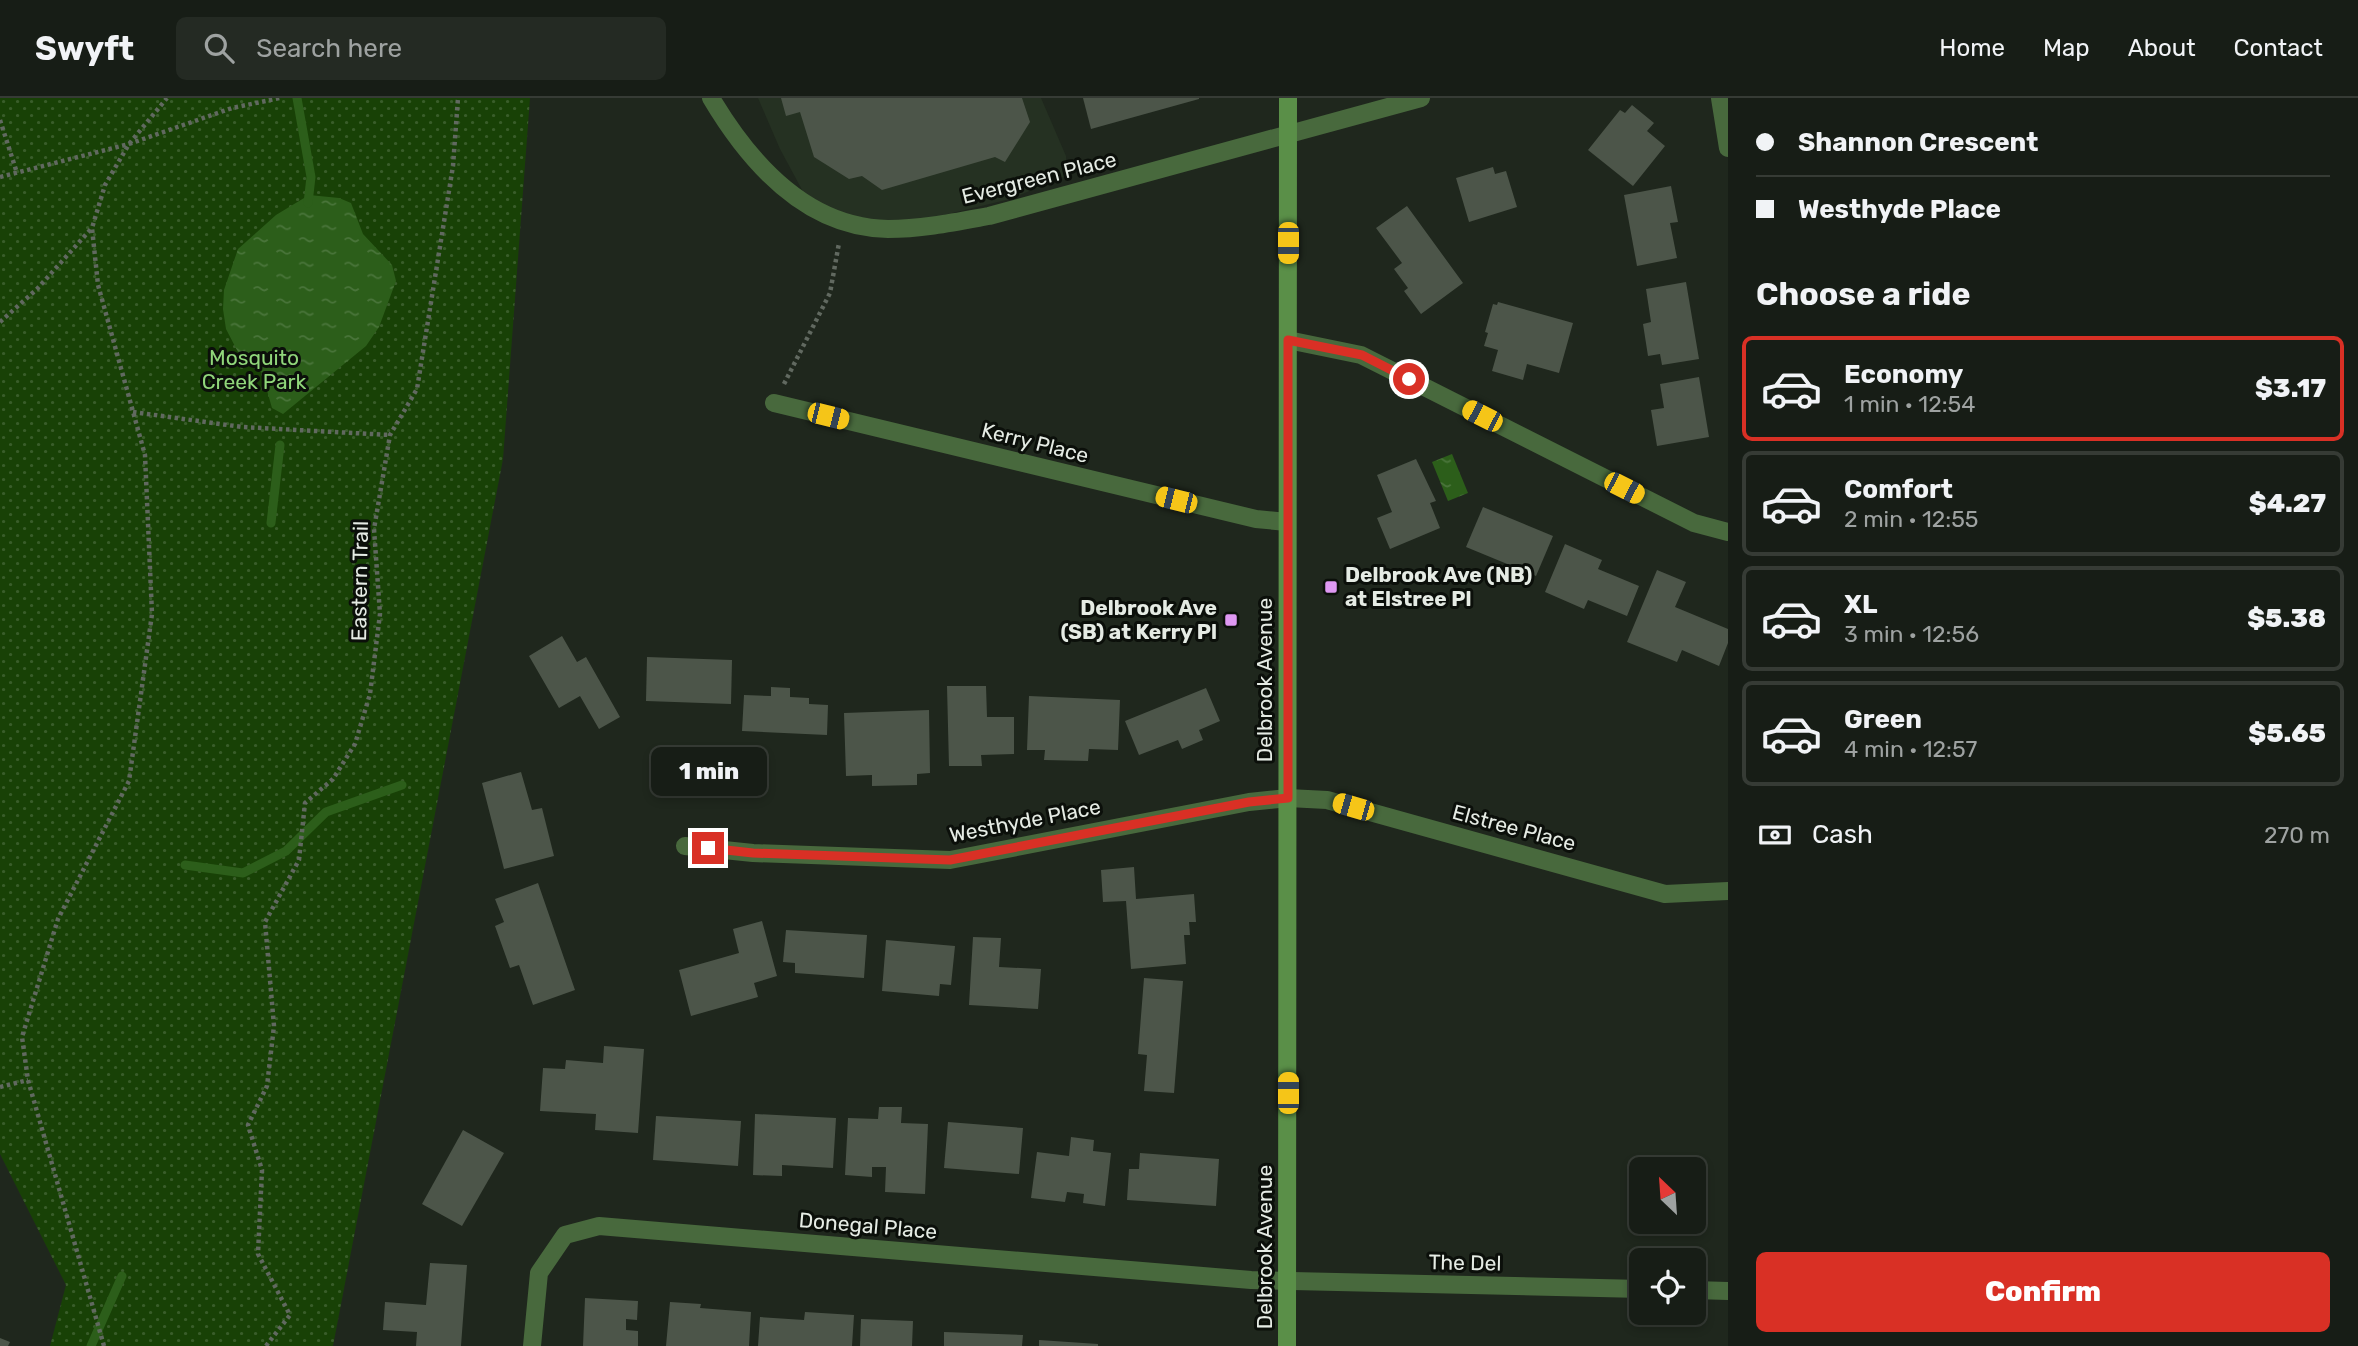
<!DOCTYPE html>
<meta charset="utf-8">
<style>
body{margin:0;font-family:Rubik,sans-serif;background:#242a23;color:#f1f3f6;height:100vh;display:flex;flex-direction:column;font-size:26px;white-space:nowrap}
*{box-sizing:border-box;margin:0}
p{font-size:23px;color:#9ea2a1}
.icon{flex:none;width:38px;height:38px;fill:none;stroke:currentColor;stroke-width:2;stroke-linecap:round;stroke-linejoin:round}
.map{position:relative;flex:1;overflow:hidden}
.panel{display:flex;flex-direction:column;background:#171d16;width:630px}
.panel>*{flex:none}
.banner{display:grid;align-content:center;height:154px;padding:0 28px;background:#171d16}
.needle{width:46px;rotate:335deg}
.buttons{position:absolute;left:1629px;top:1059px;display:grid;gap:14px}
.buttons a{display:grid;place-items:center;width:77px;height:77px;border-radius:10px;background:#171d16;box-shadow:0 4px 10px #0003,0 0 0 2px #363b35;font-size:35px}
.end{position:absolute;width:32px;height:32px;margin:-16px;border:9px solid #d93025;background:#fff;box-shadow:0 0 0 4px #fff}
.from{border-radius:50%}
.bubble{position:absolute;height:49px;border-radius:10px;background:#171d16;box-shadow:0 4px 10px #0003,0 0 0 2px #363b35;font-size:23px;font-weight:800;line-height:49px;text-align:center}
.car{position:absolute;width:21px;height:42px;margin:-21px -10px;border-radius:9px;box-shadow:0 0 5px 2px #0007;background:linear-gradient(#f5c518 24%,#345 0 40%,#f5c518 0 76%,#345 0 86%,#f5c518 0)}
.banner b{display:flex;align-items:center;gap:24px;height:66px;font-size:26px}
.banner b+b{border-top:2px solid #363b35}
.banner i{width:18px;height:18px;background:#f1f3f6}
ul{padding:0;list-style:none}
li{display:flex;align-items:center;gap:21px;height:105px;margin:0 14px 10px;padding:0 14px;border:4px solid #363b35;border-radius:10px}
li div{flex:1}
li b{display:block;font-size:26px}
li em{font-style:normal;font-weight:800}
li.on{border-color:#d93025}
li>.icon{width:63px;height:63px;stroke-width:1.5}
h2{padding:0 28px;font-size:32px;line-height:84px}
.pay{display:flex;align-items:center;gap:18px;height:77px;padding:0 28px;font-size:26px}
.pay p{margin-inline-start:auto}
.cta{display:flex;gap:14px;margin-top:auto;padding:14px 28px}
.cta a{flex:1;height:80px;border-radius:10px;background:#d93025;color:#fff;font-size:28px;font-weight:800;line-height:80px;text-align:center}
header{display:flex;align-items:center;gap:42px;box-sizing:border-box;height:98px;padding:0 35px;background:#171d16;border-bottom:2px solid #363b35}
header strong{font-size:33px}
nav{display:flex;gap:38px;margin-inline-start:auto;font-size:24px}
.search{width:490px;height:63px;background:#242a23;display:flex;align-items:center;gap:18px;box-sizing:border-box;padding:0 24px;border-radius:10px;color:#9ea2a1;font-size:26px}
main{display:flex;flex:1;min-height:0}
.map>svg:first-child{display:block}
.built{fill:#253122}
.park{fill:url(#park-dots)}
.water{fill:url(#water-ripples)}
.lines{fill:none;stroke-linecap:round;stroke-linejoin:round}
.stream{stroke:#2c5e1a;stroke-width:9}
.building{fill:#4c5549}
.path{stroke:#616960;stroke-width:4.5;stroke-dasharray:3.5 3.5;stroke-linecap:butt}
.street{stroke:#48693d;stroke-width:18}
.secondary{stroke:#5a8f48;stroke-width:18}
.route{stroke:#d93025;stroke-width:9}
.poi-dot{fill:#de98f2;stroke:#0b0f0a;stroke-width:2.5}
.labels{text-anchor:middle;stroke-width:6;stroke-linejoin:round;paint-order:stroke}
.street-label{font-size:21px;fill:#e5ebe4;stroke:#0b0f0a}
.park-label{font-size:21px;fill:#90d67a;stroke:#0b0f0a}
.poi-label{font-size:21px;font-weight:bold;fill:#e5ebe4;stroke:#0b0f0a;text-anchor:start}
</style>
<header>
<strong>Swyft</strong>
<div class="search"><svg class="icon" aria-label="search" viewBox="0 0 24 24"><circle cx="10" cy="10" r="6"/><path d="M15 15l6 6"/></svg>Search here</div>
<nav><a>Home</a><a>Map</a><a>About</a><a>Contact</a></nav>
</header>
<main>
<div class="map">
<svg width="1728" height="1248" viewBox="0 0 1728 1248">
<defs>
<pattern id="park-dots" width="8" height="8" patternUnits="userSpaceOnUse" patternTransform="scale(1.75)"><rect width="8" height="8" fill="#184106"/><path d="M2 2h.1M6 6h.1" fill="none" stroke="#395d2a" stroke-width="1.8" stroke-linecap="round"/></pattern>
<pattern id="water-ripples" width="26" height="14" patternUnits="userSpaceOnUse" patternTransform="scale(1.75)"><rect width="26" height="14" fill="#2c5e1a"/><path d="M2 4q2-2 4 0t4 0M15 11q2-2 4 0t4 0" fill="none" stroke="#4a753b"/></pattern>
</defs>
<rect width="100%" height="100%" fill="#1f271d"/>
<polygon class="built" points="758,0 1041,0 1066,58 1066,78 1010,101 886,131 807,101 780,51"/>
<polygon class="park" points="0,0 530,0 503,361 333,1248 50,1248 66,1187 0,1056"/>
<g class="water">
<polygon points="309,97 339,100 351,105 363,136 392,167 396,183 379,229 366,248 283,316 272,310 262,275 238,254 226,231 223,211 224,192 238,151 276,117"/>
<polygon points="1452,356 1468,395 1448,403 1432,364"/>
</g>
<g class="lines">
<g class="stream">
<polyline points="297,0 311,79 308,105"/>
<polyline points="271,425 280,347"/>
<polyline points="185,767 243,775 286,753 326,714 402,687"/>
<polyline points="91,1248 122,1178"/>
</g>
</g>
<g class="building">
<polygon points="781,0 1022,0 1030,24 1005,64 995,59 882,92 862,78 849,81 814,59 800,14 786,18"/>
<polygon points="1083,0 1199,0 1199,1 1091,31"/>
<polygon points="1632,7 1654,25 1647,33 1665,48 1633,88 1588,52 1620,12 1625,15"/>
<polygon points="1493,69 1495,76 1506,73 1517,109 1469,124 1456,80"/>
<polygon points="1671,88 1678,124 1670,125 1677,160 1637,168 1624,97"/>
<polygon points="1407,108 1463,185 1421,216 1404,193 1408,190 1394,171 1402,165 1376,130"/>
<polygon points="1686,184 1699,261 1662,267 1660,256 1648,258 1643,226 1651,224 1646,191"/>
<polygon points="1498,204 1573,225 1559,275 1527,266 1523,282 1492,273 1498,252 1484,248 1488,235 1485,234 1493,206 1497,207"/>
<polygon points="1699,279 1709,339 1657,348 1651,312 1664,310 1660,286"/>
<polygon points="1416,361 1436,403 1430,405 1440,430 1390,451 1377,420 1392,414 1377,377"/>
<polygon points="1483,409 1553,438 1536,478 1466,449"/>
<polygon points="1565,446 1602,462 1598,471 1639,488 1627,518 1588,502 1584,511 1545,494"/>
<polygon points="1657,472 1686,484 1675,509 1728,531 1728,545 1719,568 1682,552 1677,564 1627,544"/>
<polygon points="562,538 577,564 586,559 620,619 599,631 580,598 559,610 529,558"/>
<polygon points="647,559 732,562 731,606 646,603"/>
<polygon points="947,588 986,588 987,619 1014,619 1014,656 981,657 982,668 949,668"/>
<polygon points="771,589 790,590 790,599 809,600 809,606 828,607 827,637 742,633 744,597 771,598"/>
<polygon points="1206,590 1220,623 1199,632 1203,642 1182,651 1178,642 1139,657 1125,623"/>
<polygon points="1029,598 1120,602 1118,652 1089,651 1088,663 1044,662 1045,652 1027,652"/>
<polygon points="929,612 930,675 917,676 917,687 872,688 872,677 846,678 844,615"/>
<polygon points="521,674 532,712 542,710 554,758 504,771 482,685"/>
<polygon points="1134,769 1136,801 1194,796 1196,824 1189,824 1190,837 1184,837 1186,866 1131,871 1126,803 1103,804 1101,772"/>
<polygon points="538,785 575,892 533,907 519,867 510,870 495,828 504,824 495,801"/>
<polygon points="762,823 777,878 754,885 758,899 691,918 679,872 739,855 733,831"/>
<polygon points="786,832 867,837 864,880 795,875 795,865 783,864"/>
<polygon points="973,839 1001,840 999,869 1041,871 1038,911 969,907"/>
<polygon points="886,842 955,848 951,887 940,886 939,898 882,893"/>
<polygon points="1144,880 1183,883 1174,995 1144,993 1147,957 1138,956"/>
<polygon points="604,948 644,951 638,1035 595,1032 596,1016 540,1013 543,970 565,971 566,962 603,965"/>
<polygon points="879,1009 902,1009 901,1025 928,1026 925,1096 885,1094 886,1069 872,1069 872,1079 845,1077 848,1020 878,1021"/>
<polygon points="755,1016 836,1020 833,1070 782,1067 782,1078 753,1077"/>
<polygon points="656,1018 741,1023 738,1068 653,1062"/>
<polygon points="948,1024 1023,1030 1019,1076 944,1070"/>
<polygon points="463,1032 504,1055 462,1128 422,1106"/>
<polygon points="1071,1039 1094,1042 1093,1053 1111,1055 1105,1108 1083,1105 1084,1096 1067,1094 1065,1104 1031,1100 1037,1054 1069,1058"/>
<polygon points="1140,1055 1219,1061 1216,1108 1127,1102 1129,1071 1139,1071"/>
<polygon points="430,1165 467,1167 461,1248 416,1248 417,1234 383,1232 385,1204 426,1207"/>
<polygon points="585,1200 638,1203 637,1222 626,1221 626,1232 638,1233 638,1248 583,1248"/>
<polygon points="670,1204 701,1206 700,1210 751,1214 749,1248 666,1248"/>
<polygon points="805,1214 854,1217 852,1248 758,1248 760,1219 804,1222"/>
<polygon points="861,1221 913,1223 912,1248 860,1248"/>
<polygon points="944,1234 1023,1237 1022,1248 944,1248"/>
<polygon points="0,1240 10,1244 8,1248 0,1248"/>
<polygon points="1039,1242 1098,1246 1098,1248 1039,1248"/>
</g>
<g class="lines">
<g class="path">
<polyline points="0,22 17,75"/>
<polyline points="0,79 129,46 232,10 280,0"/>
<polyline points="0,224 37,191 91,131"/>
<polyline points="784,286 830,195 839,145"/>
<polyline points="133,314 242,329 390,337"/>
<polyline points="0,989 28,982"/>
<polyline points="104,1248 28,982 22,939 58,821 129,683 152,516 145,357 98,187 92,130 105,87 129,46 167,0"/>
<polyline points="266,1248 290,1217 258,1156 262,1072 248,1027 267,988 274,928 265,824 299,762 305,705 333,681 355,646 370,596 380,516 374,431 390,337 417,291 453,68 458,0"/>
</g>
<g class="street">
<path d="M711,0c38,64 95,130 177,131 34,0 68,-7 101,-13l432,-118"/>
<polyline points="1720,0 1728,50"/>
<polyline points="1288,242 1361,257 1694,425 1728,434"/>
<polyline points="774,305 1256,421 1287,424"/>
<polyline points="685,748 753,755 950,762 1249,704 1288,700 1327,702 1665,796 1728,793"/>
<polyline points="1694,1192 1728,1193"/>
<polyline points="532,1248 539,1175 565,1137 599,1128 1251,1182 1642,1191"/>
</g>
<polyline class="secondary" points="1287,1248 1288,0"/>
</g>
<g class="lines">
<polyline class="route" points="708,750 753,755 950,762 1249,704 1288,700 1288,242 1362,257 1409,281"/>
</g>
<g class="poi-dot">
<rect x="1324" y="482" width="14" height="14" rx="3.5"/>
<rect x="1224" y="515" width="14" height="14" rx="3.5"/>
</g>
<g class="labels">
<g class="street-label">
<text transform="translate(1039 80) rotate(-14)" y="7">Evergreen Place</text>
<text transform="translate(1035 345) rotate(14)" y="7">Kerry Place</text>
<text transform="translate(360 483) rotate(-89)" y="7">Eastern Trail</text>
<text transform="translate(1265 582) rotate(-90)" y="7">Delbrook Avenue</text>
<text transform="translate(1025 723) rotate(-11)" y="7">Westhyde Place</text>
<text transform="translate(1514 730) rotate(15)" y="7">Elstree Place</text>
<text transform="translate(868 1128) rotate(5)" y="7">Donegal Place</text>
<text transform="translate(1265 1149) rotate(-90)" y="7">Delbrook Avenue</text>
<text transform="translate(1465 1165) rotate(1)" y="7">The Del</text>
</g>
<g class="park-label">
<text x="254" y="267">Mosquito<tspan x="254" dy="24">Creek Park</tspan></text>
</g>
<g class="poi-label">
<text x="1345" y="484">Delbrook Ave (NB)<tspan x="1345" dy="24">at Elstree Pl</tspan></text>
<text x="1217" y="517" text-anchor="end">Delbrook Ave<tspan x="1217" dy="24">(SB) at Kerry Pl</tspan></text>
</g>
</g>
</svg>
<div class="buttons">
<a><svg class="needle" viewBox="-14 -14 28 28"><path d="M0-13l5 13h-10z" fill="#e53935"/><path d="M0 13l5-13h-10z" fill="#9ea2a1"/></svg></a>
<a><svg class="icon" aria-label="locate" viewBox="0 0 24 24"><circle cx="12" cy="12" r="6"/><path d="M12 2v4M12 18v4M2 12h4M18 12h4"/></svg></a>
</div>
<i class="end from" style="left:1409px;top:281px"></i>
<i class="end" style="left:708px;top:750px"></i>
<div class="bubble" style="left:651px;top:649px;width:116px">1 min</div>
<i class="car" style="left:1288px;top:145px;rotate:180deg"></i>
<i class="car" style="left:828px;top:318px;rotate:104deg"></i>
<i class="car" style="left:1482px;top:318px;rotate:297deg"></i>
<i class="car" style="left:1624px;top:390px;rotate:117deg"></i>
<i class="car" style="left:1176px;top:402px;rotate:284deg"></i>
<i class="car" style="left:1353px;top:709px;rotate:286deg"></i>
<i class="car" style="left:1288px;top:995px;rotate:0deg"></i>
</div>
<section class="panel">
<div class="banner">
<b><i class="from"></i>Shannon Crescent</b>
<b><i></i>Westhyde Place</b>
</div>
<h2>Choose a ride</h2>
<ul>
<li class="on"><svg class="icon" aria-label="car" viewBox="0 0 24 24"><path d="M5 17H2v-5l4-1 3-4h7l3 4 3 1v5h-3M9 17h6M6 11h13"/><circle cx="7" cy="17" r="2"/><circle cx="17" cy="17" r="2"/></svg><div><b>Economy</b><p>1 min · 12:54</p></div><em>$3.17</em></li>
<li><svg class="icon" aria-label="car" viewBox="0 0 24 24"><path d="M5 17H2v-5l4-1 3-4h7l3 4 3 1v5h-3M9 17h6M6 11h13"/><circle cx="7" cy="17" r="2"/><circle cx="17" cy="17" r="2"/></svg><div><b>Comfort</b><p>2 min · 12:55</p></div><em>$4.27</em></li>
<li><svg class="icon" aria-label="car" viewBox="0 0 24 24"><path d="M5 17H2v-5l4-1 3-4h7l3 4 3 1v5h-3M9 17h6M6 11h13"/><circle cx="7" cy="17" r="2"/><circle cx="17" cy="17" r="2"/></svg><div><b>XL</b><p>3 min · 12:56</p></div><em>$5.38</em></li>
<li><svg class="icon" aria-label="car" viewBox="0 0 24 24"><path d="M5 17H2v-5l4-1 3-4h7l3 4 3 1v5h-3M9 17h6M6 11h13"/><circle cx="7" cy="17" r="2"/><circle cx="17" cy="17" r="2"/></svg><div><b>Green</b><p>4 min · 12:57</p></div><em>$5.65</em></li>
</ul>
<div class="pay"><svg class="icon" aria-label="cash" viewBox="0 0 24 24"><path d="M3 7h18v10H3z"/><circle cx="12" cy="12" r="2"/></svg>Cash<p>270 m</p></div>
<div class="cta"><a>Confirm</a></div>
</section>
</main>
